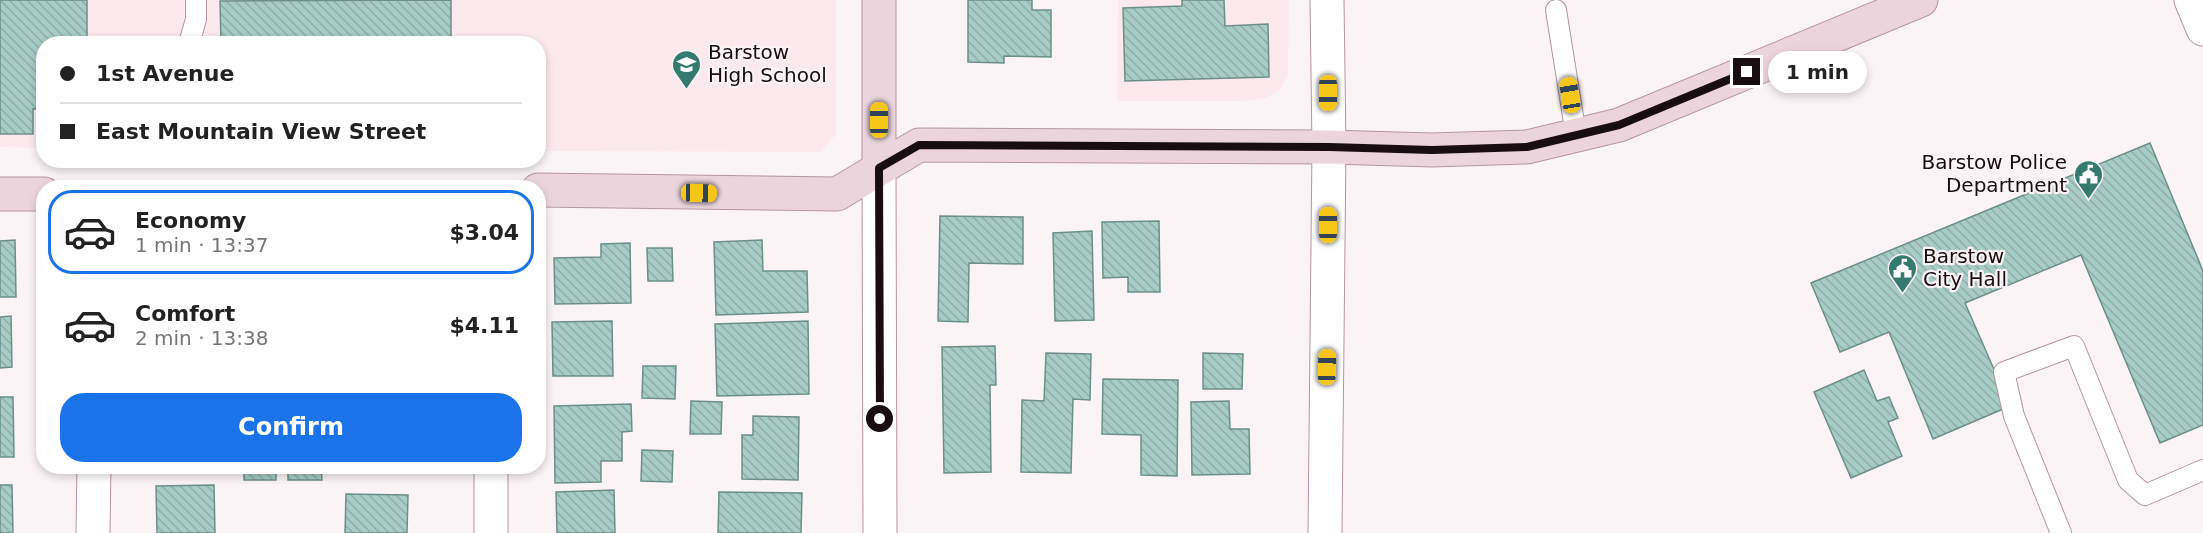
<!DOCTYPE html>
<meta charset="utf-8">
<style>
body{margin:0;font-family:"DejaVu Sans",sans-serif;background:#f2f2f2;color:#222;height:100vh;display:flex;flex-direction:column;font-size:22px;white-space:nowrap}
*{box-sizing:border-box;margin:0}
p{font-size:20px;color:#767676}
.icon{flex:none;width:33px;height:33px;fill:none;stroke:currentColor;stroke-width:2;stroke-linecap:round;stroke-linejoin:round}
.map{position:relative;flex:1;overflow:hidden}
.sheet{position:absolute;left:36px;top:180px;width:510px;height:294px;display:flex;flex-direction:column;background:#fff;border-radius:24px;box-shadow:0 3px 9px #0003}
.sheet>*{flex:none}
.top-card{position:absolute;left:36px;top:36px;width:510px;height:132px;border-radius:24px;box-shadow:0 3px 9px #0003;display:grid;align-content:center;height:132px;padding:0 24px;background:#fff}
.end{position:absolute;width:27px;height:27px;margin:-14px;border:8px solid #180d10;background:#fff;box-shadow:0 0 0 3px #fff}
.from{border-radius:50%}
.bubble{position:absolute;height:42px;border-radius:21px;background:#fff;box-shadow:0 3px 9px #0003;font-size:20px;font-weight:800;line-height:42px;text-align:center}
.car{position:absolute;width:18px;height:36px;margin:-18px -9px;border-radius:8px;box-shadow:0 0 4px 2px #0007;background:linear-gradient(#f5c518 24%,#345 0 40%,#f5c518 0 76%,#345 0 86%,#f5c518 0)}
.top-card b{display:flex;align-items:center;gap:21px;height:57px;font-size:22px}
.top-card b+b{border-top:2px solid #e0e0e0}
.top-card i{width:15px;height:15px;background:#222}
ul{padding:10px 0 0;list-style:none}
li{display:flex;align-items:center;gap:18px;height:84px;margin:0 12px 9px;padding:0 12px;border:3px solid transparent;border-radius:24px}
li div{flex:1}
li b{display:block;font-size:22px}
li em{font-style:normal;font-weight:800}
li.on{border-color:#1a73e8}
li>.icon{width:54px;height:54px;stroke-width:1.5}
.cta{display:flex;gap:12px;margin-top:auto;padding:12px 24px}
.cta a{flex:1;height:69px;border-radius:24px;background:#1a73e8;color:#fff;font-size:24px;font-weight:800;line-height:69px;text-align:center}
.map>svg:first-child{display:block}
.built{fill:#fbe9ee}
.building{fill:url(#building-back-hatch);stroke:#6c8f89;stroke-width:1.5}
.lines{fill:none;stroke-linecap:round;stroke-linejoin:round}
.lane-casing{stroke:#b5959d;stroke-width:22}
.street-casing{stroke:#b5959d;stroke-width:35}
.secondary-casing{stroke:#b5959d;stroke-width:35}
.lane{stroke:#fff;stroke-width:20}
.street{stroke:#fff;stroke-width:33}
.secondary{stroke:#ecd4dc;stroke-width:33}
.route{stroke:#180d10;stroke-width:8}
.labels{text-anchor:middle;stroke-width:4.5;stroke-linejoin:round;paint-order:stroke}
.poi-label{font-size:20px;fill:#180d10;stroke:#fbf4f6;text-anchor:start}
</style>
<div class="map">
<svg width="2203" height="533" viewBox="0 0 2203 533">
<defs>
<pattern id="building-back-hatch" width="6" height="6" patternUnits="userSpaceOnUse" patternTransform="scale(1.5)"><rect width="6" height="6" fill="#a7ccc5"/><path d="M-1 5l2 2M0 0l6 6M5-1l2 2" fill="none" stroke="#8faea8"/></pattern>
</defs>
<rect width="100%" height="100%" fill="#fbf4f6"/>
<g class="built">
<polygon points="0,0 836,0 836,134 821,152 539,151 538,44 44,44 43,148 0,147"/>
<polygon points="1118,0 1289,0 1288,76 1280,89 1267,98 1243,101 1117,101"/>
</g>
<g class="building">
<polygon points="0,0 87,0 87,44 44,44 44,109 33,109 33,134 0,134"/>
<polygon points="451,0 451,44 221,44 220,1"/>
<polygon points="968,0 1032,0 1032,10 1051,10 1051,57 1004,56 1004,63 968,62"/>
<polygon points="1182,0 1224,0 1225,26 1268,24 1269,77 1125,81 1123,8 1182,6"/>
<polygon points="2150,143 2203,271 2203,425 2160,443 2081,255 1965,303 2010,406 1933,439 1889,332 1840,352 1811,283"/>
<polygon points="940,216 1023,217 1023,264 969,263 968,322 938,321"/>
<polygon points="1159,221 1160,292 1128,292 1128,277 1103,278 1102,222"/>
<polygon points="1092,231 1094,320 1055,321 1053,233"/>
<polygon points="15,240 16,297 0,297 0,241"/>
<polygon points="762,240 763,271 807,271 808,312 716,315 714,242"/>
<polygon points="630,243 631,303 555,304 554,258 601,257 601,244"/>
<polygon points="647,248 672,248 673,281 648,281"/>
<polygon points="11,316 12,367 0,368 0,317"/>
<polygon points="612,321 613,376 553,376 552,322"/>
<polygon points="808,321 809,394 717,396 715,324"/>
<polygon points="995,346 996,385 990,385 991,472 944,473 942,347"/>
<polygon points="1046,353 1091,354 1090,400 1073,399 1071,473 1021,472 1022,400 1044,401"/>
<polygon points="1203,353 1243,354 1242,389 1203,389"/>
<polygon points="643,366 676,366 675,399 642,398"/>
<polygon points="1864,370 1877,401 1889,397 1898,418 1888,422 1902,456 1851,478 1814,392"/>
<polygon points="1103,379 1178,380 1177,476 1141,475 1141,435 1102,434"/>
<polygon points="0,397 13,397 14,457 0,457"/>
<polygon points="691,401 722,402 721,434 690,434"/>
<polygon points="1229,401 1230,429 1249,429 1250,474 1192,475 1191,402"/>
<polygon points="631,404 632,431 622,432 622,461 601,461 601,482 555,483 554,406"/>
<polygon points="753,416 799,417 798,480 742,479 742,435 753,435"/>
<polygon points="642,450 673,451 672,482 641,481"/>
<rect x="244" y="466" width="32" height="14"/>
<polygon points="288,466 321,466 322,480 288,480"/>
<polygon points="0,485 12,485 13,533 0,533"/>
<polygon points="214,485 215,533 157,533 156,486"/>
<polygon points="614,490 615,533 557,533 556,492"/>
<polygon points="719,492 802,493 801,533 718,533"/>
<polygon points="346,494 408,495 407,533 345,533"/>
</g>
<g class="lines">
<defs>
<g id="lane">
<polyline points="1556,10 1576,135"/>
<polyline points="189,44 196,19 196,0"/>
<polyline points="2061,533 2014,416 2004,372 2074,346 2128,480 2145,495 2203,470"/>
</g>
<g id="street">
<polyline points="2191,0 2203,29"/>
<polyline points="879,168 880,533"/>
<polyline points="491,466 491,533"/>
<polyline points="93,533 94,466"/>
<polyline points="1325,533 1329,147 1327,0"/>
</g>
<g id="secondary">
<polyline points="879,0 879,168"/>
<polyline points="538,190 837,194 919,145 1329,147 1432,150 1527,147 1619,125 1921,0"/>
<polyline points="0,194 44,194"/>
</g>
</defs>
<use href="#lane" class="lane-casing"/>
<use href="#street" class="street-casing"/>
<use href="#secondary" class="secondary-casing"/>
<use href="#lane" class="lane"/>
<use href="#street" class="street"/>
<use href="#secondary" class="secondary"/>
</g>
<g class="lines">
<polyline class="route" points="880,419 879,168 919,145 1329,147 1432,150 1527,147 1619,125 1747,72"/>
</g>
<defs>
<symbol id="school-pin" viewBox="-11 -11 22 30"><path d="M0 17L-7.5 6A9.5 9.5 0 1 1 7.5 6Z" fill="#357a6f" stroke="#fbf4f6"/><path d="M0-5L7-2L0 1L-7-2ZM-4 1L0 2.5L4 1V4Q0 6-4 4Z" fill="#fff"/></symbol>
<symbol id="civic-pin" viewBox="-11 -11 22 30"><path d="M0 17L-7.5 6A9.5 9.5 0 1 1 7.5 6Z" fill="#357a6f" stroke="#fbf4f6"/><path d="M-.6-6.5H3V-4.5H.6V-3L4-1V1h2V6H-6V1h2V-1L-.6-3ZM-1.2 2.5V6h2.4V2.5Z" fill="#fff"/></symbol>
</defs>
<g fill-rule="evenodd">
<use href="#school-pin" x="670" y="48" width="33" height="45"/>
<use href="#civic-pin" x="2072" y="158" width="33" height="45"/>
<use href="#civic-pin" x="1886" y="252" width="33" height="45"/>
</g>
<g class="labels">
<g class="poi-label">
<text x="708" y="59">Barstow<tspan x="708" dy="23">High School</tspan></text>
<text x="2067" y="169" text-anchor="end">Barstow Police<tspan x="2067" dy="23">Department</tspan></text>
<text x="1923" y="263">Barstow<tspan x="1923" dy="23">City Hall</tspan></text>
</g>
</g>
</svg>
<i class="end from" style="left:880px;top:419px"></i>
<i class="end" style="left:1747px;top:72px"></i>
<div class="bubble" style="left:1768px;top:51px;width:99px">1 min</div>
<i class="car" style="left:1328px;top:93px;rotate:180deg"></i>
<i class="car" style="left:1570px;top:95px;rotate:351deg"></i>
<i class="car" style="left:879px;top:120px;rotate:0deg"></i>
<i class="car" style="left:699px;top:193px;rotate:91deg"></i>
<i class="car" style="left:1328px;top:225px;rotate:0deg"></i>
<i class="car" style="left:1327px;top:367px;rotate:1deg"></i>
<div class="top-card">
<b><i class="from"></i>1st Avenue</b>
<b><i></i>East Mountain View Street</b>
</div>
<section class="sheet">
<ul>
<li class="on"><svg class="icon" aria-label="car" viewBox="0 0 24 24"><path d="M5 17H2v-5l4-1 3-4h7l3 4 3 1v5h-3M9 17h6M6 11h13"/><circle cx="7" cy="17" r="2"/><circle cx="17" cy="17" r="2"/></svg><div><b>Economy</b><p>1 min · 13:37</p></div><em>$3.04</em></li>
<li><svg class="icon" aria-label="car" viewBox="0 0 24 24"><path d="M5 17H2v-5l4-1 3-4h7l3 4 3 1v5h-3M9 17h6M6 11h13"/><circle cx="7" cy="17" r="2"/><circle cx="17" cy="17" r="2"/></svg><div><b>Comfort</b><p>2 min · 13:38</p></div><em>$4.11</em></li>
</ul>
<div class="cta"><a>Confirm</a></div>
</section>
</div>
